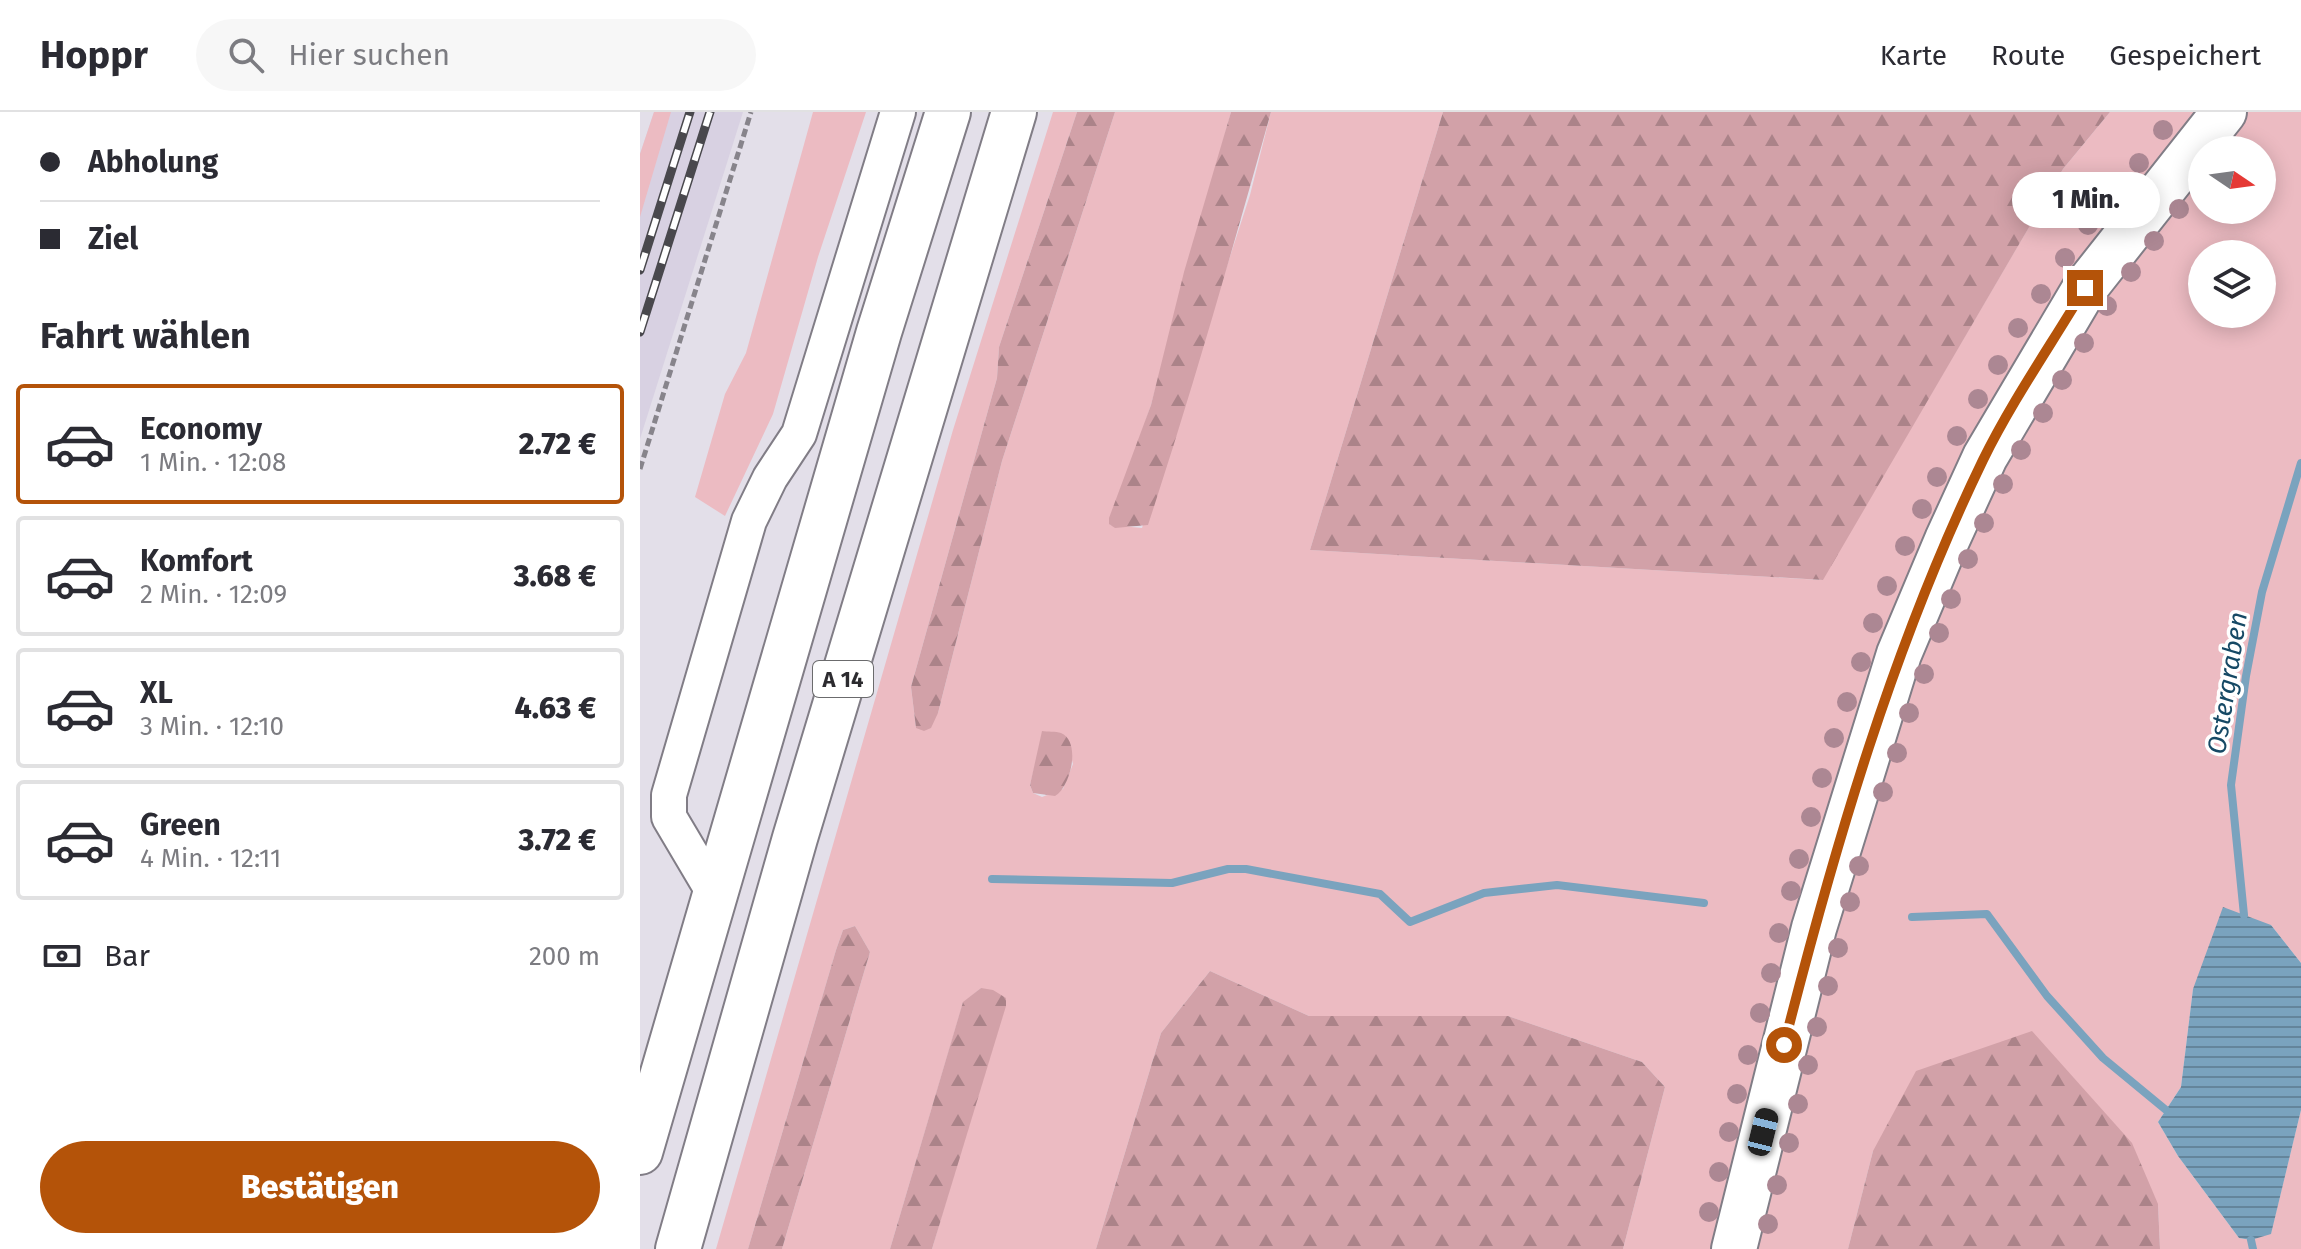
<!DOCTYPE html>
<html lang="de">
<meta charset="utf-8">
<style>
body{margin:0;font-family:"Fira Sans",sans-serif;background:#f7f7f7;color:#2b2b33;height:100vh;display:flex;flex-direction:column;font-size:30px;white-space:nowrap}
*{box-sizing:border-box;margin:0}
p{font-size:26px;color:#7c7c81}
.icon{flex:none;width:44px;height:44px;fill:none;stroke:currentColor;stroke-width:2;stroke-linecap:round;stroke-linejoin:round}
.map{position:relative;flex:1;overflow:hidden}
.sheet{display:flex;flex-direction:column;background:#fff;width:640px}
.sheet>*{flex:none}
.top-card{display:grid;align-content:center;height:176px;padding:0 40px;background:#fff}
.needle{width:52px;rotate:103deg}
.buttons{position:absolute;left:1548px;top:24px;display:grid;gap:16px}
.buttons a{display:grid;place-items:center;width:88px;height:88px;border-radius:50%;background:#fff;box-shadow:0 4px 20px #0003;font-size:40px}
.end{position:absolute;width:36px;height:36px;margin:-18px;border:10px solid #b45309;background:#fff;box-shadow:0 0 0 4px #fff}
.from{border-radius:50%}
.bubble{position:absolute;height:56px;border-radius:28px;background:#fff;box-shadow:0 4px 20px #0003;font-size:26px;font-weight:800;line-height:56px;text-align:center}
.car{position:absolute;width:24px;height:48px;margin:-24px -12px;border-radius:10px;box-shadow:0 0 6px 2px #0007;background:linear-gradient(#222 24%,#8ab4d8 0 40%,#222 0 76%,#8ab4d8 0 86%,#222 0)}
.top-card b{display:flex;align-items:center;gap:28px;height:76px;font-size:30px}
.top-card b+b{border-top:2px solid #e1e1e2}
.top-card i{width:20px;height:20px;background:#2b2b33}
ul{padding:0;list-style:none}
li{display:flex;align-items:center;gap:24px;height:120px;margin:0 16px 12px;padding:0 24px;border:4px solid #e1e1e2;border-radius:8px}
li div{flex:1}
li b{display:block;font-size:30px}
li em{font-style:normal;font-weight:800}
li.on{border-color:#b45309}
li>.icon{width:72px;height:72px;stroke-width:1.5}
h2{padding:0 40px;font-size:36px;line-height:96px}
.pay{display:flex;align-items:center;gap:20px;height:88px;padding:0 40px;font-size:30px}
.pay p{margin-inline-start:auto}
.primary-button{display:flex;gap:16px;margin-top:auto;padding:16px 40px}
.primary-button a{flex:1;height:92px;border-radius:48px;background:#b45309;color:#fff;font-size:32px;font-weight:800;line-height:92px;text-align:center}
header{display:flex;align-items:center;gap:48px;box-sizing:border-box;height:112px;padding:0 40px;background:#fff;border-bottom:2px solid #e1e1e2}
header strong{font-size:38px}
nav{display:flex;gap:44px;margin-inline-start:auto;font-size:28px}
.search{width:560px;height:72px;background:#f7f7f7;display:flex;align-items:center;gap:20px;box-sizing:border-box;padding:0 28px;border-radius:44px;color:#7c7c81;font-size:30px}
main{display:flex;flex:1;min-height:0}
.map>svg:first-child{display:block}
.built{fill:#d8d1e2}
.green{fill:#ecbbc2;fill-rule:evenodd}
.forest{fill:url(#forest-firs)}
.water{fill:url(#water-rules)}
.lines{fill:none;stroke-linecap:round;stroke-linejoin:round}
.stream{stroke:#7aa3be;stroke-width:8}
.minor-casing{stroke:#817d86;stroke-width:38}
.major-casing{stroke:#817d86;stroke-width:48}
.highway-casing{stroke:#817d86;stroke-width:48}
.path{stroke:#87848b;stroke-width:5;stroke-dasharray:8 4;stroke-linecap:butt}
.minor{stroke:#fff;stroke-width:34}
.major{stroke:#fff;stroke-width:44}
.highway{stroke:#fff;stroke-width:44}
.rail-casing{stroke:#49484d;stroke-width:9}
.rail{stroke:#fff;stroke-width:6;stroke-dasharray:18;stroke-linecap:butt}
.tree{fill:#ac8793}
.route{stroke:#b45309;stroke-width:10}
.labels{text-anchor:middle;stroke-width:7;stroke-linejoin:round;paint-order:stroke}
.shield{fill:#fff;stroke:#6b6b6d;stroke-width:2}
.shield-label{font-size:22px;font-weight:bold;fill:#2c2b2f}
.water-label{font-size:26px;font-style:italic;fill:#164965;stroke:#fff}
</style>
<header>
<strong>Hoppr</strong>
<div class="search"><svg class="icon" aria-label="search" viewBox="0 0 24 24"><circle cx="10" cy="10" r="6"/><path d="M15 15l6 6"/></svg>Hier suchen</div>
<nav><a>Karte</a><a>Route</a><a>Gespeichert</a></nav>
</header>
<main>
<section class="sheet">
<div class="top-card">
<b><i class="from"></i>Abholung</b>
<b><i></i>Ziel</b>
</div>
<h2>Fahrt wählen</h2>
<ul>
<li class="on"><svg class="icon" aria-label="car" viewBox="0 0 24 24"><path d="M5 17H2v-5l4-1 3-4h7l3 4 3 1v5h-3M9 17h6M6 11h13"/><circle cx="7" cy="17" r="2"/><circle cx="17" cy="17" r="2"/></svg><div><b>Economy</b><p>1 Min. · 12:08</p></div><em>2.72 €</em></li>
<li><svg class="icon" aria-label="car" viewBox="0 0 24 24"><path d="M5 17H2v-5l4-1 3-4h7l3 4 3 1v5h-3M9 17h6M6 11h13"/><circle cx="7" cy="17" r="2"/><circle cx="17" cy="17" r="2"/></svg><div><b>Komfort</b><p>2 Min. · 12:09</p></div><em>3.68 €</em></li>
<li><svg class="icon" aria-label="car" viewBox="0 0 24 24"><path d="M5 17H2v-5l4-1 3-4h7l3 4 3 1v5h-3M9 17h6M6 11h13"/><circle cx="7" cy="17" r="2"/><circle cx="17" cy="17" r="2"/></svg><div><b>XL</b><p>3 Min. · 12:10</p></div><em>4.63 €</em></li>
<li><svg class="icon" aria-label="car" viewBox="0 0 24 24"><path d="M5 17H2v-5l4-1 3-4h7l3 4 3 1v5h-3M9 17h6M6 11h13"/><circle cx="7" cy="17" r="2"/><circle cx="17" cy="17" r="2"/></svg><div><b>Green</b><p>4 Min. · 12:11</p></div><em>3.72 €</em></li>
</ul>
<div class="pay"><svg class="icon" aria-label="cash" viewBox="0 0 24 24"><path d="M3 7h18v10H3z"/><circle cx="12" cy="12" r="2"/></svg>Bar<p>200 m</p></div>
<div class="primary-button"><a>Bestätigen</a></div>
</section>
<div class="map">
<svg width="1661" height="1137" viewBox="0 0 1661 1137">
<defs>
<pattern id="forest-firs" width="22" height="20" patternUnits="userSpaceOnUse" patternTransform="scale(2)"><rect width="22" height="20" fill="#d2a1a8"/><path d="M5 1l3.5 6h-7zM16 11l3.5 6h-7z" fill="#ab8389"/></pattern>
<pattern id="water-rules" width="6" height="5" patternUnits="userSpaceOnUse" patternTransform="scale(2)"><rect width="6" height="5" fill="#7aa3be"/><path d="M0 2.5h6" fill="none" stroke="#64859b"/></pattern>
</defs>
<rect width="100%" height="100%" fill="#e3dfe9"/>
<polygon class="built" points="14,0 103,0 0,327 0,42"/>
<g class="green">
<polygon points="14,0 31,0 0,105 0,42"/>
<polygon points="173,0 226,0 178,145 133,302 85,404 55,385 85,282 106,241"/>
<path d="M413,0h24l-78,235 -2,31 -86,309 5,41 22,-15 64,-252 113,-349h116l-80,293 -41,120 32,3 108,-333 21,-83h172l-133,438 512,30 241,-411 47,-57h95l-193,259 -295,878h-94l42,-162 -23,-25 -134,-46h-199l-99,-45 -49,62 -65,216h-164l28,-96 21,-165 -18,15 -73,246h-108l88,-297 -15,-26 -12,4 -7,20 -88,299h-32l237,-819zM403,621l23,5 7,26 -10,25 -21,8 -9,-4 -3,-8z"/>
<path d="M1605,0h56v851l-30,-38 -78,64 -12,98 -23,35 20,34 61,82 12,2 20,-7 30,-123v139h-141l-2,-45 -285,-53 -25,98h-100l42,-170 131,-444 125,-260 156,-216v51h60v-60h-52zM1562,142h60v60h-60z"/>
</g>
<g class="forest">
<polygon points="437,0 475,0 362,349 298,601 291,616 284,619 276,616 271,575 357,266 359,235"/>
<path d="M591,0h40c-39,139 -78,276 -123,413l-33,3 -6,-4v-6l42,-113 33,-133z"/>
<polygon points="803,0 1470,0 1423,57 1183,468 670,438"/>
<path d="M402,619c5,1 14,0 19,2 21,9 9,55 -6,63l-22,-3 -3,-8z"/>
<polygon points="215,814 230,840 142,1137 108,1137 196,838 203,818"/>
<polygon points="570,859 669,904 868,904 1002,950 1025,975 983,1137 456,1137 521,921"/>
<polygon points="341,876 353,878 366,886 366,894 292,1137 250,1137 323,890"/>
<polygon points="1392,919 1492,1031 1518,1092 1520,1137 1208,1137 1233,1039 1276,959"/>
</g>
<polygon class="water" points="1583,795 1631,813 1661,851 1661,998 1631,1122 1611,1128 1599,1126 1538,1044 1518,1010 1541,975 1553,877"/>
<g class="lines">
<g class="stream">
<polyline points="352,767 532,771 588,757 606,757 740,782 770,810 844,781 917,773 1064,791"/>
<polyline points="1604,803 1591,673 1606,564 1622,480 1661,351"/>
<polyline points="1272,805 1347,802 1407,884 1463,946 1526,998"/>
<polyline points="1611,1128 1613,1137"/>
</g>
<defs>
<polyline id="minor" points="74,781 29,705 29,683 109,409 130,366 159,322 258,0"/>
<polyline id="major" points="1094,1137 1174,816 1259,542 1307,428 1345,345 1445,176 1584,0"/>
<g id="highway">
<polyline points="0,1040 239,220 308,0"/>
<polyline points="38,1137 155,726 374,0"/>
</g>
</defs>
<use href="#minor" class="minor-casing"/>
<use href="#major" class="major-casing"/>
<use href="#highway" class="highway-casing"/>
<polyline class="path" points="0,357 111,0"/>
<use href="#minor" class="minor"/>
<use href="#major" class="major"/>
<use href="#highway" class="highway"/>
<defs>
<g id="rail">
<polyline points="0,158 50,0"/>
<polyline points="0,220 70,0"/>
</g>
</defs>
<use href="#rail" class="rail-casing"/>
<use href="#rail" class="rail"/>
</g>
<g class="tree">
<circle cx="1523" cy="18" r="10"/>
<circle cx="1499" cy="51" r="10"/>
<circle cx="1473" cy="81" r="10"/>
<circle cx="1539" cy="97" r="10"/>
<circle cx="1448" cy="113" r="10"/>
<circle cx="1514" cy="129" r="10"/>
<circle cx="1425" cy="146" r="10"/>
<circle cx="1491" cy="160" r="10"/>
<circle cx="1401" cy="182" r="10"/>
<circle cx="1467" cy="194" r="10"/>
<circle cx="1378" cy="216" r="10"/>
<circle cx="1444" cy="231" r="10"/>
<circle cx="1358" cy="253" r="10"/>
<circle cx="1422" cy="268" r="10"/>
<circle cx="1338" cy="287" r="10"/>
<circle cx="1403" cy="301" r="10"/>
<circle cx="1317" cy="324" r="10"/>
<circle cx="1381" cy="338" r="10"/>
<circle cx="1297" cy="365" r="10"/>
<circle cx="1363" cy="372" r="10"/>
<circle cx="1282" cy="397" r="10"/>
<circle cx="1344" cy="411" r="10"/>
<circle cx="1265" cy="434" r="10"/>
<circle cx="1328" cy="447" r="10"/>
<circle cx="1247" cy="474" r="10"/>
<circle cx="1311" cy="487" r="10"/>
<circle cx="1233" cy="511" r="10"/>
<circle cx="1299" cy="521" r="10"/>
<circle cx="1221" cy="550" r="10"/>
<circle cx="1284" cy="562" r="10"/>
<circle cx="1207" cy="590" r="10"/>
<circle cx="1269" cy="601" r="10"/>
<circle cx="1194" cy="626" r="10"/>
<circle cx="1257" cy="641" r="10"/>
<circle cx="1182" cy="666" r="10"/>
<circle cx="1243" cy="680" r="10"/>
<circle cx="1171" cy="705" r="10"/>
<circle cx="1159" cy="747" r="10"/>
<circle cx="1219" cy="754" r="10"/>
<circle cx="1151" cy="779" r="10"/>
<circle cx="1210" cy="790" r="10"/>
<circle cx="1139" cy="821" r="10"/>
<circle cx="1198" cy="836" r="10"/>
<circle cx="1131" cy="861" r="10"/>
<circle cx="1188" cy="874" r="10"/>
<circle cx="1120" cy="901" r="10"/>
<circle cx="1177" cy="915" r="10"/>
<circle cx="1108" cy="943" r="10"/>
<circle cx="1168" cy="953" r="10"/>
<circle cx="1097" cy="982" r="10"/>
<circle cx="1158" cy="992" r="10"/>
<circle cx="1089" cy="1020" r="10"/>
<circle cx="1149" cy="1031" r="10"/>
<circle cx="1079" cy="1060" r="10"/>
<circle cx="1137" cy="1073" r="10"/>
<circle cx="1069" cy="1100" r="10"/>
<circle cx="1128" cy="1112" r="10"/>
</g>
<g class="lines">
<path class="route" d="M1144,933c51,-200 109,-399 199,-585 29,-59 68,-115 102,-172"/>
</g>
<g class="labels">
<rect class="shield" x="173" y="549" width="60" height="36" rx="6"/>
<g class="shield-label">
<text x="203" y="575">A 14</text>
</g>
<g class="water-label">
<text transform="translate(1587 571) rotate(-81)" y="9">Ostergraben</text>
</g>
</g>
</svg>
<div class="buttons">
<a><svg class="needle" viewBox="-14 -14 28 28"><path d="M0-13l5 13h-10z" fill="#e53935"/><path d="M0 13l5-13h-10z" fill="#7c7c81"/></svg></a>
<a><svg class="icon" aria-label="layers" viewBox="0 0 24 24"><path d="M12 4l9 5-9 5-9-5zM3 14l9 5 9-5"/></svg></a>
</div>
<i class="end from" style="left:1144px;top:933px"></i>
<i class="end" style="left:1445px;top:176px"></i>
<div class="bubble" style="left:1372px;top:60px;width:148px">1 Min.</div>
<i class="car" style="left:1123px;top:1020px;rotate:14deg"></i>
</div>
</main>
